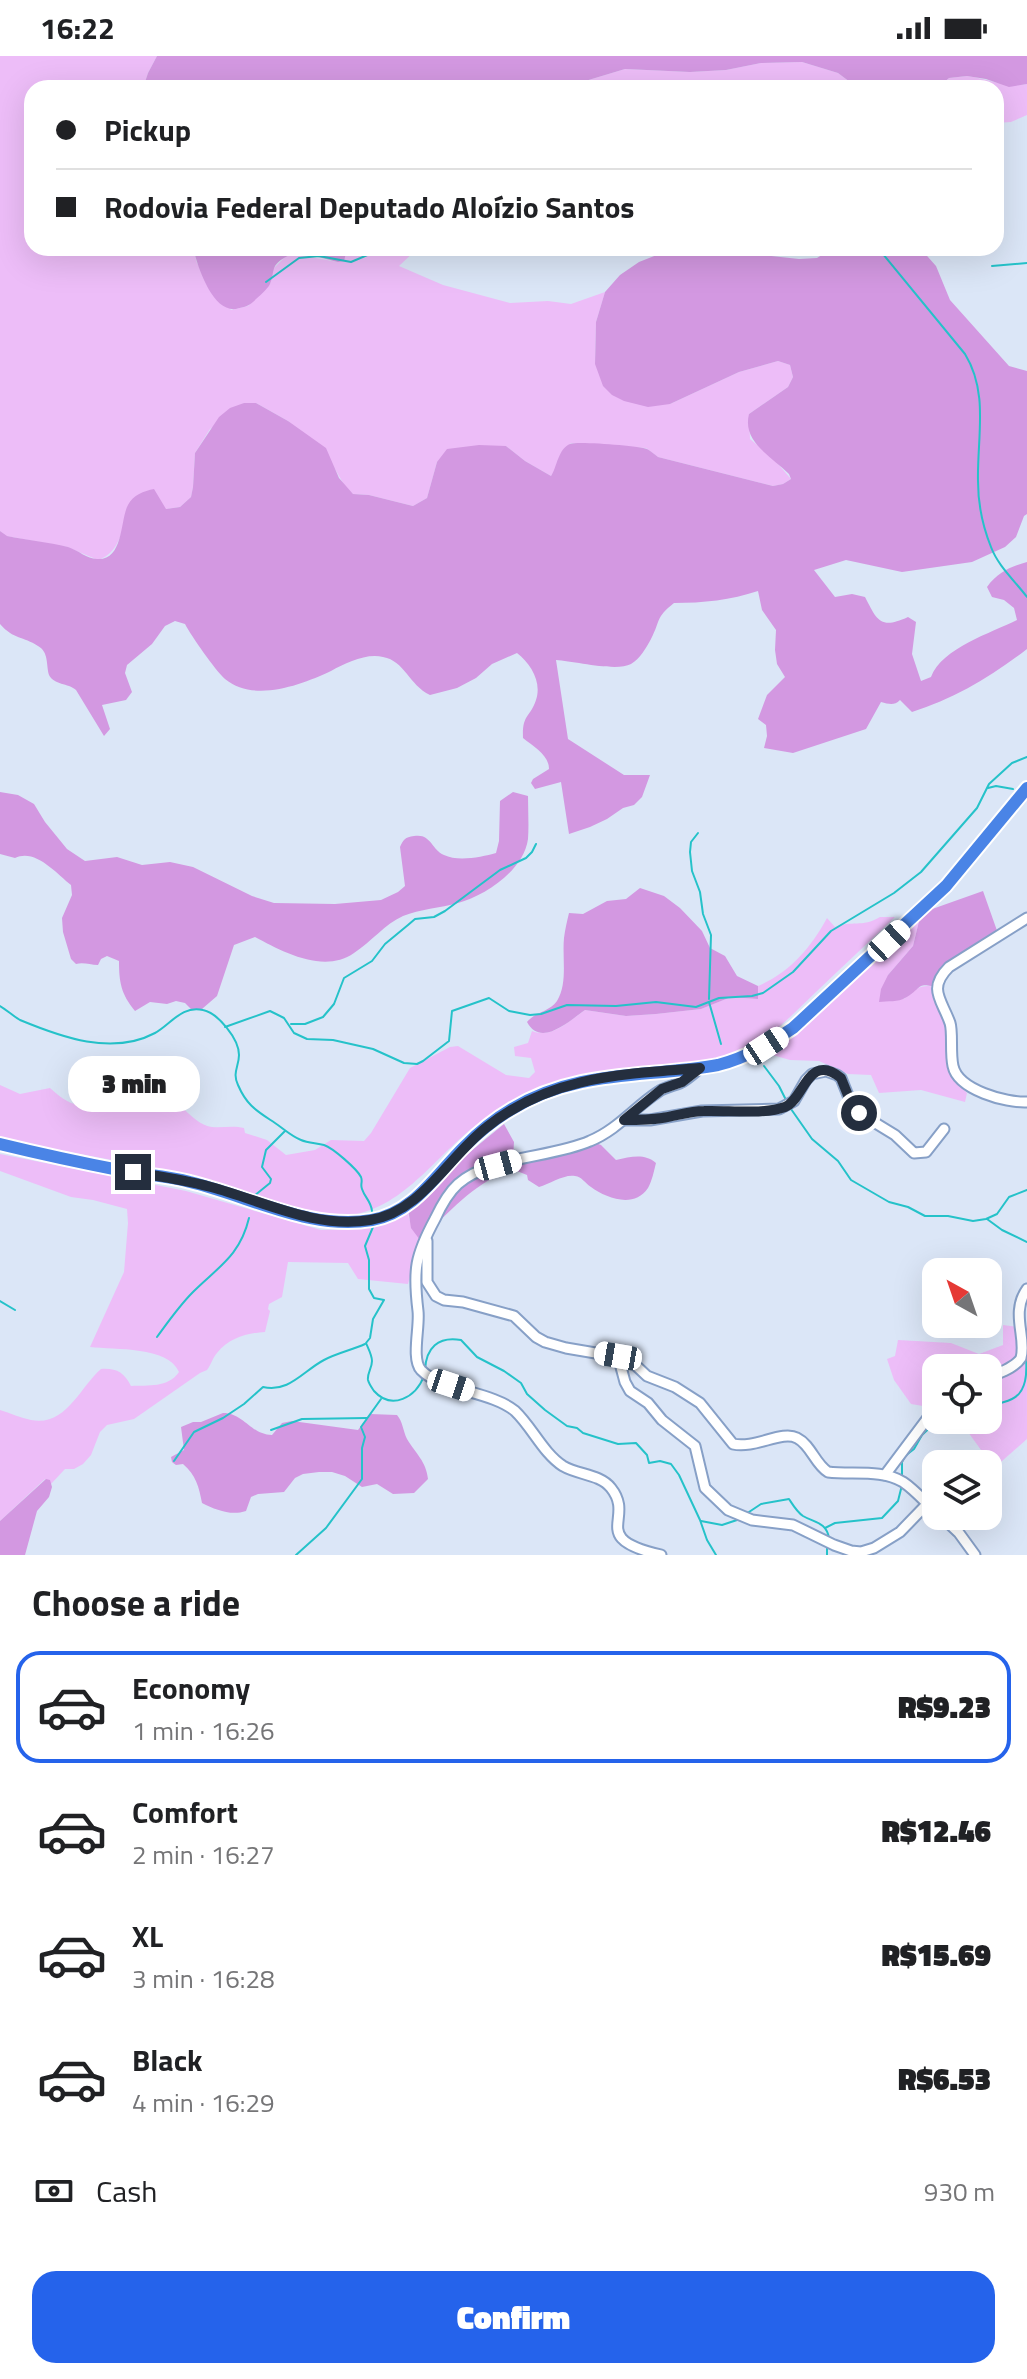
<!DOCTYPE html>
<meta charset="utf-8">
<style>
body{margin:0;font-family:"Titillium Web",sans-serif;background:#f2f2f2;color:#202124;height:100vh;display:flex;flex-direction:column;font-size:30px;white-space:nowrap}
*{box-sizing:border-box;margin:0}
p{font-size:26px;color:#757577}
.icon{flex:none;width:44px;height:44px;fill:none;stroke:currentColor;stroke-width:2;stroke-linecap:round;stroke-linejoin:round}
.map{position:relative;height:1499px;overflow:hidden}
.drawer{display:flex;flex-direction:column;background:#fff;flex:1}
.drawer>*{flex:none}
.guide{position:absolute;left:24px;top:24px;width:980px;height:176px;border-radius:24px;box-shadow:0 8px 32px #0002;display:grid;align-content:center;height:176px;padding:0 32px;background:#fff}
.needle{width:52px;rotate:320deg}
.fabs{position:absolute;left:922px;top:1202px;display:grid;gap:16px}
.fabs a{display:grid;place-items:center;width:80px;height:80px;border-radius:16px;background:#fff;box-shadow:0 8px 32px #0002;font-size:40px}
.end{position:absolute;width:36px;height:36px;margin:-18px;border:10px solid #242e3e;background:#fff;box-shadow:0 0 0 4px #fff}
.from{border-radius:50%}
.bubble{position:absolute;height:56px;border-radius:24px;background:#fff;box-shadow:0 8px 32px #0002;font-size:26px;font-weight:800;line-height:56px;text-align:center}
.car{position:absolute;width:24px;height:48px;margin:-24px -12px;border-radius:10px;box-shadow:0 0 6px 2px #0007;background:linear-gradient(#fff 24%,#345 0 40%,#fff 0 76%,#345 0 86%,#fff 0)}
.guide b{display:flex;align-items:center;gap:28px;height:76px;font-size:30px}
.guide b+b{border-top:2px solid #e0e0e0}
.guide i{width:20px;height:20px;background:#202124}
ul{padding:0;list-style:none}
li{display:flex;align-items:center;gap:24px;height:112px;margin:0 16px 12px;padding:0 16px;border:4px solid transparent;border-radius:24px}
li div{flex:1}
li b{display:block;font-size:30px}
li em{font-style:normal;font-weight:800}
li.active{border-color:#2563eb}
li>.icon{width:72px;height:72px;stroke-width:1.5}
h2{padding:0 32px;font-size:36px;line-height:96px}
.pay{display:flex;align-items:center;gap:20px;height:88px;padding:0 32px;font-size:30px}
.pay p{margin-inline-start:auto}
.action{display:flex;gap:16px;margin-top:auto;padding:16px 32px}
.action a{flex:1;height:92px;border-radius:24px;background:#2563eb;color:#fff;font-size:32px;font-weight:800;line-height:92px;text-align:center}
.status{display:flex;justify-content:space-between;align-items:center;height:56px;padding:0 40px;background:#fff;direction:ltr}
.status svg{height:22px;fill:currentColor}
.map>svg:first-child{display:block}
.green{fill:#edbdf8}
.forest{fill:#d398e1}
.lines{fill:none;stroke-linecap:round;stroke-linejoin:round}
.stream{stroke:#25c2c9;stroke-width:2}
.minor-casing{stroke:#87a0c7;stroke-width:13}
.highway-casing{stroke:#fff;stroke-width:16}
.minor{stroke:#fff;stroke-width:9}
.highway{stroke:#4a84e6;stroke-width:12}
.route{stroke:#242e3e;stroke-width:10}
</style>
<div class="status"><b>16:22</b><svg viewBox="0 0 49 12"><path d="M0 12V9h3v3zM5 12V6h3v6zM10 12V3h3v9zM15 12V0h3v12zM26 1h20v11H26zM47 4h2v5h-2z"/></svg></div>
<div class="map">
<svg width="1027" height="1499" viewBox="0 0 1027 1499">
<rect width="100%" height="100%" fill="#dbe6f7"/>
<g class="green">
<path d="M0,0h157l-9,17 -5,15h-111v160h161l4,15 34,47 17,-4 22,-22 2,-14 14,-14 7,-2 45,8 7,-9 -6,-5h79l-19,18 44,19 67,18 38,-2 23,3 34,-12 -9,30 -1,42 75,40 69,-32 39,-11 12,4 3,12 -5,10 -39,27 1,25 22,18 19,22 -8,5 -10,2 -115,-29 -12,-9 -75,-5 -12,14 -2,10 -6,9 -26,-15 -19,-15 -69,16 -10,36 -14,8 -44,-11 -16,-1 -7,-6 -14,-24 -44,-43 -32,-18h-12l-34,26 -15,24 -2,34 -2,10 -11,10 -14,2 -42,16c-5,16 -9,29 -26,35l-31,-13 -61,-11 -6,-5z"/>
<polygon points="802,6 838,17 858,32 562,32 625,13 690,16 726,14 761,7"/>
<path d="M967,20c22,3 38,12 60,8v31l-16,7 -15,1v-35h-59l12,-10z"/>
<path d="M921,857l-8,33 -25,29 16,24c12,-12 20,-16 36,-11 0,9 -2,18 1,26 2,4 5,8 6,12 9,26 -2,45 20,67l-2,9 -44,-12 -42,3 -8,-18 -23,-1 -29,-13 -29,-1 -21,-6 47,-37 23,-26z"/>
<path d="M880,861h15c-26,25 -53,50 -79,75 -19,18 -37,38 -60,51 -41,23 -84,20 -130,25 -35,4 -72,13 -104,30 -18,9 -36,19 -52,32 -39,32 -72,83 -128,86 -43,2 -97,-26 -140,-37 -66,-16 -135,-27 -202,-40v-54l20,9 30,-6c24,22 37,23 63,2 4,-4 10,-10 15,-12 8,-4 18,-4 26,-4 13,15 38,51 58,53 11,1 21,-2 32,1l1,5 22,7 19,15 29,-5 16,-10 33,1 7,-8 39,-65 40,-21 8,-1 48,29 23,3 6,-6 -4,-14 -16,-2 -1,-9 14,-4 4,-12c20,8 37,-10 53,-21l41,6 30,-2 45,-5 30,-12 27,2v-13c31,-13 53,-38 69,-68l8,9c16,-7 27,1 45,-10z"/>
<path d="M0,1098l186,37 135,39 37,-1 18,-5 32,-15 1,10 11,21 -12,44 -50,-5 -10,-16 -60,-1 -6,35 -13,7 -1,5 2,2 -5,21c-18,1 -36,6 -48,21 -4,4 -6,12 -10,17l-7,3 -66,46 -27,6 -7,7 -9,23 -8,9 -9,5h-9l-14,15 -6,-5 -45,42v-111c10,3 21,8 31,10 35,7 49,-33 70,-51 15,-1 23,3 30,17 17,-1 37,2 48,-14 -11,-26 -64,-22 -89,-25l34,-75 4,-49 -1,-14 -34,-9 -22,-3 -71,-26z"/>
<polygon points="1003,1269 1027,1272 1027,1383 994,1412 968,1376 978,1367 978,1364 988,1364 988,1312 936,1312 936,1346 929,1351 911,1348 894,1324 887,1303 895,1300 898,1284 951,1287 979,1298 1003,1289"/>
</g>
<g class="forest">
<polygon points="157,0 1027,0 1027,28 1009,31 986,23 967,20 949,22 937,32 858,32 838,17 802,6 761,7 726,14 690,16 625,13 562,32 143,32 148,17"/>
<path d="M193,192h146l7,5 -2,8 -6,1c-15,-3 -41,-13 -54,-4 -14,8 -9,15 -14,26 -3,6 -12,13 -17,18 -6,5 -10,5 -17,7 -24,3 -38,-42 -43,-61z"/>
<path d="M833,192h87l16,18 14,34 59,66 18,5v143l-3,2 -8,21 -11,10 -33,15 -70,10 -56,-12 -32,10 21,27 17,-3 13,3c12,23 15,33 43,20l8,5 -4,32 9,27 10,-4c11,-29 60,-44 86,-57l-3,-12 -10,-8 -12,-3 -5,-10c11,-15 23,-20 40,-25v87c-35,27 -73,50 -115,63l-12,-12c-6,6 -11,4 -19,2l-15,27 -73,24 -29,-5 3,-12 -1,-11 -8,-6 9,-24 18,-18 -8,-13 -2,-14 1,-20 -14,-20 -4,-19c-27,9 -55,12 -84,12 -19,15 -13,17 -23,36 -5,9 -11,20 -20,25 -15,8 -57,-3 -75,-4l12,79 56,36h26l-8,22 -8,8 -11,3 -16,11 -17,8 -21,7 -8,-52 -26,7 -4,-6 2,-4 16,-10c0,-14 -15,-22 -26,-31 -1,-24 7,-20 13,-38 6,-18 -5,-36 -19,-47l-25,11 -16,14 -19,10 -27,7c-21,-10 -25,-34 -47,-38 -17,-4 -37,6 -52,14 -30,14 -77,32 -106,8 -10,-9 -33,-42 -40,-55l-10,-3 -10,5 -13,18 -25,21 -2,8 7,19 -6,8 -24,5 8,24 -6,7 -28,-46c-8,-7 -22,-5 -27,-15 -3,-10 0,-23 -11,-29 -15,-10 -24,-6 -38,-22v-93l7,5c20,4 41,6 61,11 10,3 19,12 29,12 27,2 23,-40 31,-54 5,-10 16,-14 26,-16l12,20 14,-2 11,-10 2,-10 2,-34 24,-36 11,-9 14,-5h12l32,18 38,27 13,30 14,16 16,1 44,11 14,-8 10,-36 10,-13 32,-4 27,1 19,15 26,15c6,-9 7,-27 19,-32 7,-3 69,2 77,5 4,2 7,5 11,8l115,29 10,-2 8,-5 -2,-5c-18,-18 -47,-32 -40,-60l39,-27 5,-10 -3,-12 -12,-4 -39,11 -69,32 -22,3 -24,-6 -12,-6 -9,-9 -8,-22 1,-42 9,-30 15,-17 19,-13 33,-13h32l95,10 18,-1z"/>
<path d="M0,736l18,3 16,9 11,18 22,27 18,12 32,-4 25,8 28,-3 23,5 59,29 22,7 61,1 46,-4 17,-8 7,-6 -5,-39c3,-7 5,-10 14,-11 17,-3 17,13 30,19 14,7 38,2 52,-2l3,-12 1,-40 13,-9 15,4c0,14 1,29 0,43 -4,31 -43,57 -70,64 -18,5 -38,6 -55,13 -18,8 -32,26 -49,37 -30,21 -71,-1 -99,-16l-21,8 -17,51 -15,13h-11l-6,-6 -9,-2 -9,3 -17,-2 -15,9c-14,-17 -16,-29 -16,-50l-12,-5 -6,3 -3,6c-8,0 -14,-3 -22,-1l-5,-5 -8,-27 -1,-14 10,-23 -1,-10c-15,-12 -36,-37 -56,-27l-15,-4z"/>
<path d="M640,832l24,8 16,12 22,23 8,17 15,8 12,20 21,10v13l-27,-2 -30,12 -45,5 -30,2 -41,-6c-16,11 -44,38 -58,12 8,-10 22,-10 30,-21 11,-18 5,-43 7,-63 1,-8 3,-17 5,-25l14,1 24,-13 19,-2z"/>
<path d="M983,835l18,51 -8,1 -46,30 -7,15c-25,-7 -17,0 -35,10 -6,4 -18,3 -26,4l2,-13 7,-14 25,-29 8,-33z"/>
<path d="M504,1068l10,18 -1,17 20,-8 60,-9 8,3 15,15c15,-3 28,-7 40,3 -2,8 -4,18 -8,25 -14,21 -42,10 -57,-1 -6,-4 -9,-10 -16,-11 -11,-2 -25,8 -36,11l-11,-7 -1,-5 -15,-6c-41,16 -61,42 -92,71l-9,-12 -3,-19 41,-40z"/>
<path d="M223,1357c21,0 28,22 49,22l10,-12 10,-2 66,9 12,-16 27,1c6,7 6,16 10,24 9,15 19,22 21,40l-14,14 -21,1 -16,-10 -15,3 -17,-11 -13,-4h-13l-16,2 -8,4 -11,14 -26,2 -7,3 -5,14c-15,5 -30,-1 -44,-8 -3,-16 -6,-28 -19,-39l-7,1 -4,-3 -1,-5 13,-7 -3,-23 12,-5h8z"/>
<polygon points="46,1423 50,1424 52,1431 49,1441 37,1455 25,1499 0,1499 0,1465"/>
</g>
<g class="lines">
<g class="stream">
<path d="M878,192l87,106c24,39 12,83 13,127 0,22 5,46 13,66 7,19 24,34 36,50"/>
<polyline points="992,210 1027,207"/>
<polyline points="266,226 299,202 319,200 351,206 384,192"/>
<polyline points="988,732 996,730 1013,733"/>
<polyline points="698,777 691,786 690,796 692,815 700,836 703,858 711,879 709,943"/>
<polyline points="709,946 721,988"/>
<path d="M0,950c7,4 13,10 20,14 41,17 92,36 135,13 16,-9 27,-28 48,-23 15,3 36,29 36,45 0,11 -7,18 -1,30 9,21 19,26 37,38 9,6 16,13 26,17 7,3 16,3 23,5 9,3 33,24 37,32 2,5 -1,7 1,12 3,9 9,12 10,22"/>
<polyline points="291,968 305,968 323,961 334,948 344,922 372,905 385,888 408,869 415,863 434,861 445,855 500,814 526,802 532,796 536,788"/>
<polyline points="225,971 270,955 284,962 294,977 307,983 333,984 373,993 404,1007 417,1008 423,1005 449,985 452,955 489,942 509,955 530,959 541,958 567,949 616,950 656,946 696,951 719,942 752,940 763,937 793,916 831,875 894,837 921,816 977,752 989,728 1012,707 1027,701"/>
<polyline points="764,1010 779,1030 786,1044"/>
<polyline points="791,1053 812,1083 838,1105 851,1124 889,1146 908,1151 925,1160 948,1160 973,1165 986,1163 997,1158 1009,1141 1027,1134"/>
<polyline points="254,1140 270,1127 271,1123 262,1111 266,1094 285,1075"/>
<polyline points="987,1163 1002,1174 1027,1186"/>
<path d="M373,1171l-8,19 4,14v29l5,9 10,2 -11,19 -3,19 -4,5c2,5 6,12 6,18 0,7 -5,12 -4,19 1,4 4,8 6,11 18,20 42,6 50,-15"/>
<polyline points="0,1245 15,1254"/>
<path d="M157,1281c11,-15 22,-31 36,-45 25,-25 47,-36 56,-74"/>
<path d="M425,1314c1,-22 13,-34 36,-30l16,17 27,14 17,12 6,11 18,16 22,16 10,2 6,5 35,11 18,-1 11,12 2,8 11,-2 11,3 8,11 21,45 7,20 9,15"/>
<path d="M988,1353c8,-6 16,-6 24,-10 15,-7 15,-27 14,-41"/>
<polyline points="942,1364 952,1366 965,1364"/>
<polyline points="271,1374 302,1363 367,1362"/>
<path d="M174,1405l20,-29 29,-14 21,-14 19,-17c26,6 40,-16 61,-27 13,-7 28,-10 41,-16"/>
<polyline points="902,1422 902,1406 905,1400 914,1393 922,1379 938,1364"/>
<path d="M746,1458l15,-10 28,-5c4,6 8,13 14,17 12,7 23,6 26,22"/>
<polyline points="701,1465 722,1469 737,1464"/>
<polyline points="825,1472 835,1467 882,1462 898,1445 902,1429"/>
<polyline points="296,1499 326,1472 362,1423 362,1392 365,1381 361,1371 381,1343"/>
<polyline points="827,1499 827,1489"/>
</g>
<defs>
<g id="minor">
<path d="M1027,862l-78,49c-22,22 -7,33 1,56 3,9 0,30 3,43 5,24 53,37 74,36"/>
<polyline points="624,1064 650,1064 702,1055 779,1053 794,1045 806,1024 812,1018 826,1015 837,1019 841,1022 851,1047 859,1057 895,1079 914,1097 926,1096 944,1073"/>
<path d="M427,1185v41l9,14 8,4 19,2 51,14 22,21 9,5 21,6 59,10 6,3 16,15 28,11 25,16 33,41c22,5 49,-14 64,-6 14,7 18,26 31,34 24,3 54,-3 75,10 12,8 22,20 33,30"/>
<polyline points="618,1300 625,1326 630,1335 648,1347 662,1364 695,1390 705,1432 728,1454 752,1464 793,1469 834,1489 851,1495 861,1496 874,1492 900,1476 927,1448"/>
<path d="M988,1322c10,-5 27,-10 33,-20 6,-20 -11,-45 6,-69"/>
<polyline points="885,1419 936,1351"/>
<polyline points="941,1460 959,1477 975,1499"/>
<path d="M661,1499c-74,-17 -25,-36 -50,-67 -11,-14 -33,-13 -48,-22 -20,-13 -31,-39 -48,-55 -24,-20 -74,-20 -94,-41 -10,-11 -1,-43 -3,-59 -5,-41 -3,-55 17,-92 6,-13 13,-26 23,-35 32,-28 94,-26 132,-43 27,-11 45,-34 68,-49 7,-5 15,-6 22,-9 8,-4 14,-10 20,-15"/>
</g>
<path id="highway" d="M0,1088c41,10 83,19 124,27 22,4 44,5 66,11 59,14 121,49 182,38 43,-8 64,-46 93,-74 14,-14 30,-27 47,-37 65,-40 135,-31 206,-44 28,-7 51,-21 75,-37l153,-142 81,-98"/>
</defs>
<use href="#minor" class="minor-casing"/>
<use href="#highway" class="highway-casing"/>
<use href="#minor" class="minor"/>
<use href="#highway" class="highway"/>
</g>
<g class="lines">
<path class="route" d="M133,1116c26,4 52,8 78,15 52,14 104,42 159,33 52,-8 78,-63 117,-93 63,-51 136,-53 213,-59l-18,14 -20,7 -38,31c13,0 25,0 38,-2 14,-2 28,-7 42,-7 24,-1 59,4 81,-4 19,-7 23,-56 56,-29l10,25 8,10"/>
</g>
</svg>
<div class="fabs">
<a><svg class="needle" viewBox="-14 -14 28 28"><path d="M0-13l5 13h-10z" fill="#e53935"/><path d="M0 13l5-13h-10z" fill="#757577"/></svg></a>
<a><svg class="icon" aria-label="locate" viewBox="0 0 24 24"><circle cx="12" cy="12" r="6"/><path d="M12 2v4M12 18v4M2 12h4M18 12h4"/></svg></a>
<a><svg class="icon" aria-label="layers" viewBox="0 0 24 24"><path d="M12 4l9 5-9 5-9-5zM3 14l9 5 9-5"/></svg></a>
</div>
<i class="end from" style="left:859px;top:1057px"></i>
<i class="end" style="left:133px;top:1116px"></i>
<div class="bubble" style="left:68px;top:1000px;width:132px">3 min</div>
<i class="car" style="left:889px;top:885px;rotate:47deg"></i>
<i class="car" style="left:766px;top:990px;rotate:57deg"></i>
<i class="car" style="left:498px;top:1109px;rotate:75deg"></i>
<i class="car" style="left:618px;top:1300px;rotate:280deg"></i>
<i class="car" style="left:451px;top:1329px;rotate:108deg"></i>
<div class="guide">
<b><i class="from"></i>Pickup</b>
<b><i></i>Rodovia Federal Deputado Aloízio Santos</b>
</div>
</div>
<section class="drawer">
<h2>Choose a ride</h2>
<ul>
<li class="active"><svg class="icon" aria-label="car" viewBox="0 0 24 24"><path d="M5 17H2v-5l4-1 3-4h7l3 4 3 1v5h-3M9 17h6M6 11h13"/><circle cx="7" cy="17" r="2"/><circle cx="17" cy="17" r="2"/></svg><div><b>Economy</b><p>1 min · 16:26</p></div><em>R$9.23</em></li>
<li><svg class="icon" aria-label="car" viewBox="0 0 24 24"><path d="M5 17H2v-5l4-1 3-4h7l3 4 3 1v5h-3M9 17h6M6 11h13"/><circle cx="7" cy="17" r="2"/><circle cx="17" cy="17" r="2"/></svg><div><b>Comfort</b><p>2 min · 16:27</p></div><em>R$12.46</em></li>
<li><svg class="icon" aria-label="car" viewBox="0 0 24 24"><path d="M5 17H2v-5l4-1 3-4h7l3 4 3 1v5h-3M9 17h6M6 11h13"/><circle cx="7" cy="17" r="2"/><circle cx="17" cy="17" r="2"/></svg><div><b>XL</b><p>3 min · 16:28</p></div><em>R$15.69</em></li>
<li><svg class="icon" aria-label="car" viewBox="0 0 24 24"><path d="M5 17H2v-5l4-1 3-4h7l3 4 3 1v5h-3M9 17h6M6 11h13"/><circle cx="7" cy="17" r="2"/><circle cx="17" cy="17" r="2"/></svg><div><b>Black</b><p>4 min · 16:29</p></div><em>R$6.53</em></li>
</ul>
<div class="pay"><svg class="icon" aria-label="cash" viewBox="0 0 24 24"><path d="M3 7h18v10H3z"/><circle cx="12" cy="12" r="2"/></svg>Cash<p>930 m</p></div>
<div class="action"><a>Confirm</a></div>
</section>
